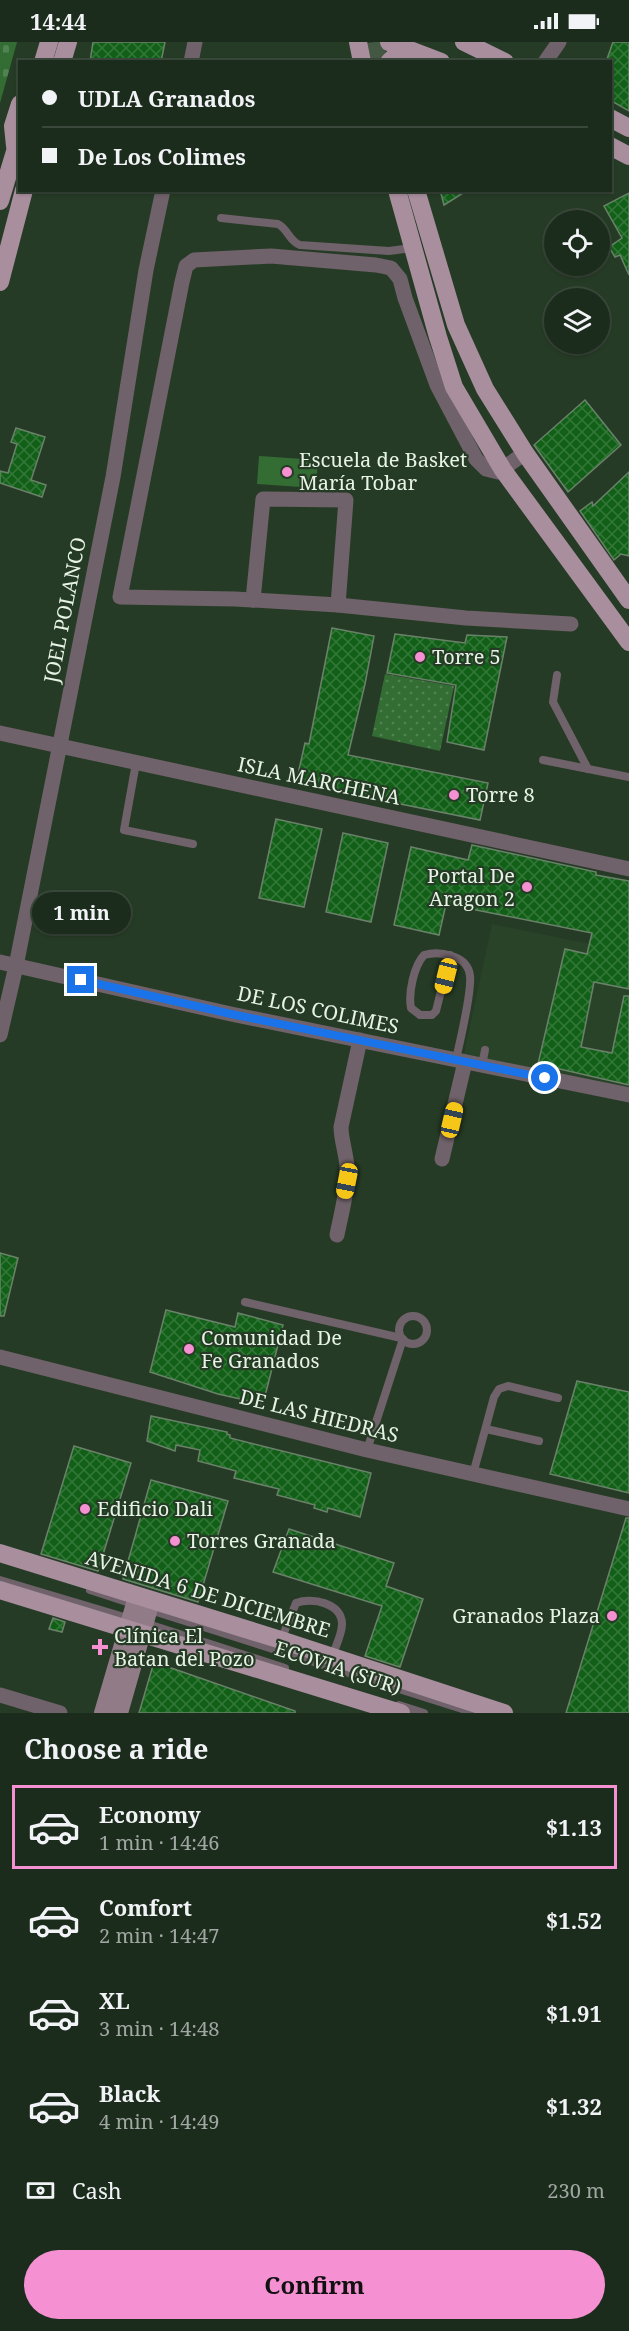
<!DOCTYPE html>
<meta charset="utf-8">
<style>
body{margin:0;font-family:"Noto Serif",serif;background:#293829;color:#f1f3f6;height:100vh;display:flex;flex-direction:column;font-size:22px;white-space:nowrap}
*{box-sizing:border-box;margin:0}
p{font-size:20px;color:#a0a7a3}
.icon{flex:none;width:33px;height:33px;fill:none;stroke:currentColor;stroke-width:2;stroke-linecap:round;stroke-linejoin:round}
.map{position:relative;height:1671px;overflow:hidden}
.panel{display:flex;flex-direction:column;background:#1c2c1c;flex:1}
.panel>*{flex:none}
.banner{position:absolute;left:18px;top:18px;width:594px;height:132px;border-radius:0px;box-shadow:0 2px 4px #0004,0 0 0 2px #3a483b;display:grid;align-content:center;height:132px;padding:0 24px;background:#1c2c1c}
.buttons{position:absolute;left:544px;top:168px;display:grid;gap:12px}
.buttons a{display:grid;place-items:center;width:66px;height:66px;border-radius:50%;background:#1c2c1c;box-shadow:0 2px 4px #0004,0 0 0 2px #3a483b;font-size:30px}
.end{position:absolute;width:27px;height:27px;margin:-14px;border:8px solid #1a73e8;background:#fff;box-shadow:0 0 0 3px #fff}
.from{border-radius:50%}
.bubble{position:absolute;height:42px;border-radius:21px;background:#1c2c1c;box-shadow:0 2px 4px #0004,0 0 0 2px #3a483b;font-size:20px;font-weight:700;line-height:42px;text-align:center}
.car{position:absolute;width:18px;height:36px;margin:-18px -9px;border-radius:8px;box-shadow:0 0 4px 2px #0007;background:linear-gradient(#f5c518 24%,#345 0 40%,#f5c518 0 76%,#345 0 86%,#f5c518 0)}
.banner b{display:flex;align-items:center;gap:21px;height:57px;font-size:22px}
.banner b+b{border-top:2px solid #3a483b}
.banner i{width:15px;height:15px;background:#f1f3f6}
ul{padding:0;list-style:none}
li{display:flex;align-items:center;gap:18px;height:84px;margin:0 12px 9px;padding:0 12px;border:3px solid transparent;border-radius:0px}
li div{flex:1}
li b{display:block;font-size:22px}
li em{font-style:normal;font-weight:700}
li.active{border-color:#f591d2}
li>.icon{width:54px;height:54px;stroke-width:1.5}
h2{padding:0 24px;font-size:27px;line-height:72px}
.pay{display:flex;align-items:center;gap:15px;height:66px;padding:0 24px;font-size:22px}
.pay p{margin-inline-start:auto}
.button{display:flex;gap:12px;margin-top:auto;padding:12px 24px}
.button a{flex:1;height:69px;border-radius:36px;background:#f591d2;color:#111;font-size:24px;font-weight:700;line-height:69px;text-align:center}
.status{display:flex;justify-content:space-between;align-items:center;height:42px;padding:0 30px;background:#1c2c1c;direction:ltr}
.status svg{height:16px;fill:currentColor}
.map>svg:first-child{display:block}
.built{fill:#294328}
.grass{fill:url(#grass-dots)}
.cemetery{fill:url(#cemetery-stones)}
.pitch{fill:#336d34}
.building{fill:url(#building-cross-hatch);stroke:#6b826a;stroke-width:1.5}
.lines{fill:none;stroke-linecap:round;stroke-linejoin:round}
.primary-tunnel{stroke:#435743;stroke-width:18;stroke-dasharray:18 9;stroke-linecap:butt}
.lane{stroke:#70626a;stroke-width:8}
.street{stroke:#70626a;stroke-width:15}
.secondary{stroke:#907b87;stroke-width:18}
.primary{stroke:#a98e9e;stroke-width:18}
.route{stroke:#1a73e8;stroke-width:8}
.poi-dot{fill:#f591d2;stroke:#263b26;stroke-width:2}
.labels{text-anchor:middle;stroke-width:4.5;stroke-linejoin:round;paint-order:stroke}
.poi-label{font-size:20px;fill:#e6f3e5;stroke:#263b26;text-anchor:start}
.street-label{font-size:20px;fill:#e6f3e5;stroke:#263b26}
</style>
<div class="status"><b>14:44</b><svg viewBox="0 0 49 12"><path d="M0 12V9h3v3zM5 12V6h3v6zM10 12V3h3v9zM15 12V0h3v12zM26 1h20v11H26zM47 4h2v5h-2z"/></svg></div>
<div class="map">
<svg width="629" height="1671" viewBox="0 0 629 1671">
<defs>
<pattern id="grass-dots" width="8" height="8" patternUnits="userSpaceOnUse" patternTransform="scale(1.5)"><rect width="8" height="8" fill="#336d34"/><path d="M2 2h.1M6 6h.1" fill="none" stroke="#518251" stroke-width="1.8" stroke-linecap="round"/></pattern>
<pattern id="cemetery-stones" width="16" height="16" patternUnits="userSpaceOnUse" patternTransform="scale(1.5)"><rect width="16" height="16" fill="#336d34"/><path d="M2 7V4a2 2 0 0 1 4 0v3zM10 15v-3a2 2 0 0 1 4 0v3z" fill="#518251"/></pattern>
<pattern id="building-cross-hatch" width="8" height="8" patternUnits="userSpaceOnUse" patternTransform="scale(1.5)"><rect width="8" height="8" fill="#126018"/><path d="M0 0l8 8M0 8l8-8" fill="none" stroke="#347739"/></pattern>
</defs>
<rect width="100%" height="100%" fill="#263b26"/>
<polygon class="built" points="492,882 629,910 629,1047 464,1012"/>
<polygon class="grass" points="385,632 454,644 440,709 372,694"/>
<polygon class="cemetery" points="0,0 17,0 0,61"/>
<polygon class="pitch" points="259,414 318,418 316,446 257,442"/>
<g class="building">
<polygon points="93,0 165,0 161,20 90,20"/>
<polygon points="613,0 629,0 629,69 610,58 610,20 606,20"/>
<polygon points="440,148 468,148 444,163"/>
<polygon points="629,151 629,233 620,213 615,215 609,205 622,196 604,164"/>
<polygon points="585,358 621,403 568,450 534,403"/>
<polygon points="16,386 45,395 31,438 46,443 42,455 0,441 0,429 8,431 17,402 11,400"/>
<polygon points="629,430 629,514 621,512 614,518 580,469 592,460 593,464"/>
<polygon points="332,586 374,594 365,642 348,713 488,741 480,778 296,741 305,701 309,702"/>
<polygon points="395,592 465,601 467,593 507,595 484,708 447,700 456,643 387,631"/>
<polygon points="276,777 322,787 304,865 259,856"/>
<polygon points="343,791 388,801 371,880 326,870"/>
<polygon points="472,803 596,830 596,833 629,839 629,947 594,940 581,1005 612,1011 624,954 629,954 629,1043 538,1022 565,907 587,912 592,891 446,862 439,893 394,883 411,805 468,818"/>
<polygon points="0,1211 18,1216 4,1274 0,1274"/>
<polygon points="166,1268 235,1285 238,1271 283,1283 263,1362 218,1352 150,1330"/>
<polygon points="577,1339 629,1350 629,1451 550,1432"/>
<polygon points="151,1374 227,1390 227,1392 230,1393 230,1396 371,1431 360,1475 328,1466 327,1470 314,1466 315,1463 277,1453 279,1447 234,1436 236,1429 198,1419 200,1408 176,1403 175,1409 147,1399"/>
<polygon points="74,1404 131,1421 98,1529 41,1512"/>
<polygon points="151,1438 228,1459 198,1560 123,1537"/>
<polygon points="626,1476 629,1476 629,1671 566,1671"/>
<polygon points="289,1487 394,1521 386,1544 423,1557 400,1625 365,1614 382,1564 273,1530"/>
<polygon points="53,1576 65,1580 62,1590 49,1587"/>
<polygon points="154,1620 295,1669 295,1671 139,1671"/>
</g>
<g class="lines">
<polyline class="primary-tunnel" points="375,0 378,20"/>
<g class="lane">
<path d="M221,176l57,6c10,5 11,17 22,21l89,6 23,-3"/>
<polyline points="557,633 553,660 588,727"/>
<polyline points="543,718 629,735"/>
<polyline points="136,721 124,788 193,802"/>
<path d="M450,913l-14,56 -4,4h-12l-9,-7c-3,-15 3,-42 13,-53 10,-3 19,-2 28,1 9,3 17,9 18,20 2,17 -10,64 -14,84"/>
<polyline points="482,1023 485,1008"/>
<polyline points="245,1260 401,1296"/>
<circle cx="413" cy="1288" r="14"/>
<polyline points="486,1387 539,1399"/>
<polyline points="367,1408 403,1297"/>
<polyline points="473,1432 494,1355 499,1347 508,1344 558,1356"/>
<polyline points="0,1538 131,1577"/>
<polyline points="90,1548 136,1563"/>
<polyline points="150,1568 475,1671"/>
<polyline points="145,1581 285,1626"/>
<path d="M281,1598l15,-37c16,-6 46,0 46,21 0,11 -7,23 -10,33"/>
<polyline points="399,1663 424,1671"/>
</g>
<g class="street">
<polyline points="191,20 195,0"/>
<polyline points="545,20 559,0"/>
<polyline points="525,411 498,430 486,427 476,417 437,343 405,256 400,237 391,226 376,223 271,214 194,218 186,224 182,240 120,555 235,557 338,563 466,576 571,582"/>
<polyline points="253,558 263,457 346,458 338,563"/>
<polyline points="0,691 629,827"/>
<polyline points="0,920 231,972 629,1053"/>
<polyline points="0,993 16,924 113,435 146,228 163,148"/>
<polyline points="442,1117 465,1020"/>
<path d="M337,1193c4,-21 11,-44 10,-66 0,-14 -6,-28 -6,-42l19,-87"/>
<polyline points="0,1315 367,1408 629,1467"/>
<polyline points="0,1653 60,1671"/>
</g>
<g class="secondary">
<polyline points="103,1671 137,1555"/>
<polyline points="119,1671 151,1559"/>
</g>
<g class="primary">
<polyline points="358,0 362,20"/>
<polyline points="389,0 441,20"/>
<polyline points="464,0 505,20"/>
<polyline points="43,20 49,0"/>
<polyline points="62,20 68,0"/>
<polyline points="389,20 396,13 415,14"/>
<polyline points="610,76 629,86"/>
<polyline points="15,104 13,84 20,62"/>
<polyline points="610,104 629,114"/>
<polyline points="397,148 438,295 454,345 503,428 629,600"/>
<polyline points="416,148 456,283 485,347 525,411 629,558"/>
<polyline points="0,159 20,93"/>
<polyline points="0,240 24,148"/>
<polyline points="0,1511 281,1598 504,1671"/>
<polyline points="0,1548 401,1671"/>
</g>
</g>
<g class="lines">
<polyline class="route" points="81,938 231,972 545,1036"/>
</g>
<g class="poi-dot">
<circle cx="287" cy="430" r="6"/>
<circle cx="420" cy="615" r="6"/>
<circle cx="454" cy="753" r="6"/>
<circle cx="527" cy="845" r="6"/>
<circle cx="189" cy="1307" r="6"/>
<circle cx="85" cy="1467" r="6"/>
<circle cx="175" cy="1499" r="6"/>
<circle cx="612" cy="1574" r="6"/>
<path d="M97 1596h6v6h6v6h-6v6h-6v-6h-6v-6h6z"/>
</g>
<g class="labels">
<g class="poi-label">
<text x="299" y="425">Escuela de Basket<tspan x="299" dy="23">María Tobar</tspan></text>
<text x="432" y="622">Torre 5</text>
<text x="466" y="760">Torre 8</text>
<text x="515" y="841" text-anchor="end">Portal De<tspan x="515" dy="23">Aragon 2</tspan></text>
<text x="201" y="1303">Comunidad De<tspan x="201" dy="23">Fe Granados</tspan></text>
<text x="97" y="1474">Edificio Dali</text>
<text x="187" y="1506">Torres Granada</text>
<text x="600" y="1581" text-anchor="end">Granados Plaza</text>
<text x="114" y="1601">Clínica El<tspan x="114" dy="23">Batan del Pozo</tspan></text>
</g>
<g class="street-label">
<text transform="translate(65 568) rotate(-79)" y="7">JOEL POLANCO</text>
<text transform="translate(319 739) rotate(12)" y="7">ISLA MARCHENA</text>
<text transform="translate(318 968) rotate(12)" y="7">DE LOS COLIMES</text>
<text transform="translate(319 1374) rotate(14)" y="7">DE LAS HIEDRAS</text>
<text transform="translate(208 1552) rotate(17)" y="7">AVENIDA 6 DE DICIEMBRE</text>
<text transform="translate(338 1626) rotate(18)" y="7">ECOVIA (SUR)</text>
</g>
</g>
</svg>
<div class="buttons">
<a><svg class="icon" aria-label="locate" viewBox="0 0 24 24"><circle cx="12" cy="12" r="6"/><path d="M12 2v4M12 18v4M2 12h4M18 12h4"/></svg></a>
<a><svg class="icon" aria-label="layers" viewBox="0 0 24 24"><path d="M12 4l9 5-9 5-9-5zM3 14l9 5 9-5"/></svg></a>
</div>
<i class="end from" style="left:545px;top:1036px"></i>
<i class="end" style="left:81px;top:938px"></i>
<div class="bubble" style="left:32px;top:850px;width:99px">1 min</div>
<i class="car" style="left:446px;top:934px;rotate:194deg"></i>
<i class="car" style="left:452px;top:1078px;rotate:13deg"></i>
<i class="car" style="left:347px;top:1139px;rotate:191deg"></i>
<div class="banner">
<b><i class="from"></i>UDLA Granados</b>
<b><i></i>De Los Colimes</b>
</div>
</div>
<section class="panel">
<h2>Choose a ride</h2>
<ul>
<li class="active"><svg class="icon" aria-label="car" viewBox="0 0 24 24"><path d="M5 17H2v-5l4-1 3-4h7l3 4 3 1v5h-3M9 17h6M6 11h13"/><circle cx="7" cy="17" r="2"/><circle cx="17" cy="17" r="2"/></svg><div><b>Economy</b><p>1 min · 14:46</p></div><em>$1.13</em></li>
<li><svg class="icon" aria-label="car" viewBox="0 0 24 24"><path d="M5 17H2v-5l4-1 3-4h7l3 4 3 1v5h-3M9 17h6M6 11h13"/><circle cx="7" cy="17" r="2"/><circle cx="17" cy="17" r="2"/></svg><div><b>Comfort</b><p>2 min · 14:47</p></div><em>$1.52</em></li>
<li><svg class="icon" aria-label="car" viewBox="0 0 24 24"><path d="M5 17H2v-5l4-1 3-4h7l3 4 3 1v5h-3M9 17h6M6 11h13"/><circle cx="7" cy="17" r="2"/><circle cx="17" cy="17" r="2"/></svg><div><b>XL</b><p>3 min · 14:48</p></div><em>$1.91</em></li>
<li><svg class="icon" aria-label="car" viewBox="0 0 24 24"><path d="M5 17H2v-5l4-1 3-4h7l3 4 3 1v5h-3M9 17h6M6 11h13"/><circle cx="7" cy="17" r="2"/><circle cx="17" cy="17" r="2"/></svg><div><b>Black</b><p>4 min · 14:49</p></div><em>$1.32</em></li>
</ul>
<div class="pay"><svg class="icon" aria-label="cash" viewBox="0 0 24 24"><path d="M3 7h18v10H3z"/><circle cx="12" cy="12" r="2"/></svg>Cash<p>230 m</p></div>
<div class="button"><a>Confirm</a></div>
</section>
